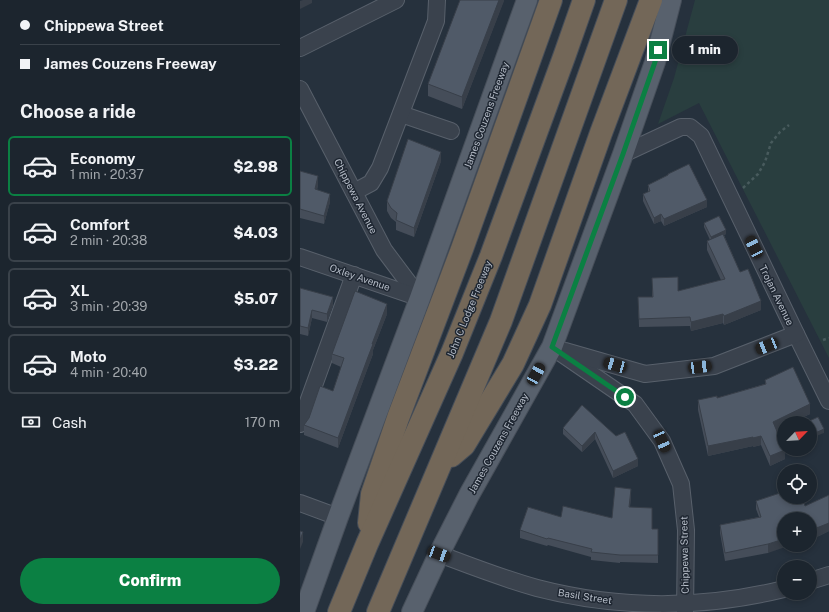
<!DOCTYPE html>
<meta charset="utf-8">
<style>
body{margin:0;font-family:"Public Sans",sans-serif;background:#29313a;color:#f1f3f6;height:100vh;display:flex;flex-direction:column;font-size:15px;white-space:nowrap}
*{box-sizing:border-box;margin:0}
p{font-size:13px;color:#a0a5aa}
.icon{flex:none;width:22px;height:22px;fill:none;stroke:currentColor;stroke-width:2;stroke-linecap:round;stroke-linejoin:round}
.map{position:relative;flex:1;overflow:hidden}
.details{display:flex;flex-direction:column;background:#1c252e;width:300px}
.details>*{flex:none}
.banner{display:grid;align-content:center;height:88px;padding:0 20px;background:#1c252e}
.needle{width:26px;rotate:65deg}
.tools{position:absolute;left:477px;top:416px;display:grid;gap:8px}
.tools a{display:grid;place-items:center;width:40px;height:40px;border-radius:50%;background:#1c252e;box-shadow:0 2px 6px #0003,0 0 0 1px #3a424a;font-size:20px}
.end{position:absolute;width:18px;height:18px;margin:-9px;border:5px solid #0b8043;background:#fff;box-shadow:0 0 0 2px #fff}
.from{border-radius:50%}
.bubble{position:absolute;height:28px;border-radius:14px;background:#1c252e;box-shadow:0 2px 6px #0003,0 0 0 1px #3a424a;font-size:13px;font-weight:800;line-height:28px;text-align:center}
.car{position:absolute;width:12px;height:24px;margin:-12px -6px;border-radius:5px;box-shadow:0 0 3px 1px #0007;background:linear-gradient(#222 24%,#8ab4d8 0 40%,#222 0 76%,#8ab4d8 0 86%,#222 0)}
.banner b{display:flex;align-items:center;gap:14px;height:38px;font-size:15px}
.banner b+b{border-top:1px solid #3a424a}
.banner i{width:10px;height:10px;background:#f1f3f6}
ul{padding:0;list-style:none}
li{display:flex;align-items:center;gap:12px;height:60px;margin:0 8px 6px;padding:0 12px;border:2px solid #3a424a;border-radius:6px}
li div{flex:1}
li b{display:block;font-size:15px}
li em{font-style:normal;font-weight:800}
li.active{border-color:#0b8043}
li>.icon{width:36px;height:36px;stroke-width:1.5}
h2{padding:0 20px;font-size:18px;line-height:48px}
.pay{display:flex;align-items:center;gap:10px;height:44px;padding:0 20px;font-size:15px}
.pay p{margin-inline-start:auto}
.button{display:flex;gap:8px;margin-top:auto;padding:8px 20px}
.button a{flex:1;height:46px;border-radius:24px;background:#0b8043;color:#fff;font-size:16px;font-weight:800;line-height:46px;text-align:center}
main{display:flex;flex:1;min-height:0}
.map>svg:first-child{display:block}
.green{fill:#293e3f}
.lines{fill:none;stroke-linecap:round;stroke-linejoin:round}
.minor-casing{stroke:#58606b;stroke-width:18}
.major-casing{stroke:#464e59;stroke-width:22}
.highway-casing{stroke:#454d58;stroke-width:24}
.path{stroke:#485b5d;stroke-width:2.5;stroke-dasharray:3 3;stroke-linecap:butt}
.minor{stroke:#3a424d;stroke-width:16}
.major{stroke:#58616d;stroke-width:20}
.highway{stroke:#736758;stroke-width:22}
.wall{fill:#454d59}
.shaded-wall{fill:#383f49}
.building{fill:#505a68;stroke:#383f49}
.route{stroke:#0b8043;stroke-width:5}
.labels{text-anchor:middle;stroke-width:3;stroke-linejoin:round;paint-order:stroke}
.street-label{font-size:10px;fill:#b6bdc8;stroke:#1f2732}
</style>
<main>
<section class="details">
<div class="banner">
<b><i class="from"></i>Chippewa Street</b>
<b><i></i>James Couzens Freeway</b>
</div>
<h2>Choose a ride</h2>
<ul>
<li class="active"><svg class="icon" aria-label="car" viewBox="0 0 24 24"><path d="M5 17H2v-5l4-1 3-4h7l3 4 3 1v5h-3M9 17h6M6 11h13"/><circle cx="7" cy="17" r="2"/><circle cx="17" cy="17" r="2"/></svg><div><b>Economy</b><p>1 min · 20:37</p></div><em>$2.98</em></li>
<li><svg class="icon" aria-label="car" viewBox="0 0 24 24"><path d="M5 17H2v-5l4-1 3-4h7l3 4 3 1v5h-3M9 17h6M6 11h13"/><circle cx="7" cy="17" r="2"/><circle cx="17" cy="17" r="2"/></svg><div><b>Comfort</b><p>2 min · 20:38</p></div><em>$4.03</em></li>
<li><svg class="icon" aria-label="car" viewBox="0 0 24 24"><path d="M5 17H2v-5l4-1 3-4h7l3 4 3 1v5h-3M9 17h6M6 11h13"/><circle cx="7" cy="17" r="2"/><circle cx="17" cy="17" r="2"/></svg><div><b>XL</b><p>3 min · 20:39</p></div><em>$5.07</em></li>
<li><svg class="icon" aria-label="car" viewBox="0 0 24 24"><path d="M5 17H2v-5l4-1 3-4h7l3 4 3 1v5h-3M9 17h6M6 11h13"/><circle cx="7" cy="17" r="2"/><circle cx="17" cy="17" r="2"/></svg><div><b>Moto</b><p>4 min · 20:40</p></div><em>$3.22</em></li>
</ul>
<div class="pay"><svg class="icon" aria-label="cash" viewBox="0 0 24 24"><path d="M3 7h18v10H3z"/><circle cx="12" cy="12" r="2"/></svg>Cash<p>170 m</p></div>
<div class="button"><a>Confirm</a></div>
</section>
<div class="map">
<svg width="529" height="612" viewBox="0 0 529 612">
<rect width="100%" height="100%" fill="#26313d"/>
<polygon class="green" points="395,0 529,0 529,358 399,103 358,124 374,78"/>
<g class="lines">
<defs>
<g id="minor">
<polyline points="0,48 96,0"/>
<polyline points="0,89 84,250 120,298"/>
<polyline points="101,114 151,131"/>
<polyline points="323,154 381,127 390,127 401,136 496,334 529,401"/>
<polyline points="54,192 71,183 80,168 136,21 137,0"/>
<polyline points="0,257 120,298"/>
<polyline points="252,347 335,404 362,441 381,484 386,530 385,612"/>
<polyline points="265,351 345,374 414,366 496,334"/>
<polyline points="0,424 54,275"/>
<polyline points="0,503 38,517"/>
<path d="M139,554c32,12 65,25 98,34 81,21 166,21 247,1"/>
<polyline points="510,581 529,575"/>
</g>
<g id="major">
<polyline points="4,612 38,517 120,298 227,0"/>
<polyline points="112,612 139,554 169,495 252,347 323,154 355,62 371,0"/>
</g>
<g id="highway">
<polyline points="151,456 164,445 213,364 240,305 301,133 351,0"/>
<polyline points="69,523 72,494 98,418 162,249 251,0"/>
<polyline points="39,612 67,544 152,353 191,256 264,57 284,0"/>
<polyline points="78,612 201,321 316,0"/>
</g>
</defs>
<use href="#minor" class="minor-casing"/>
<use href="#major" class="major-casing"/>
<use href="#highway" class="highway-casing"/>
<g class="path">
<polyline points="443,188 458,174 465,162 471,143 480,132 489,125"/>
<polyline points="523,340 529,338"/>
</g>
<use href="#minor" class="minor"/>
<use href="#major" class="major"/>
<use href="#highway" class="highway"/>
</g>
<g class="wall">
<polygon points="204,0 162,109 128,96 128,84"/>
<polygon points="141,161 114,237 96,230 96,222 91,218 87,211 87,201"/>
<polygon points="0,171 18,185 17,190 30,202 24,224 0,218"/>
<polygon points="368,174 407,207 364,226 361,221 354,224 343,201 343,194 348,192 348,185 368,175"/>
<polygon points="404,223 426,234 424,235 440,272 461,310 424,325 423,323 391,331 390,326 339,327 338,297 352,297 352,278 378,291 421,280 407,250 407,241 410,240 404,227"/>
<polygon points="0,288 33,305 27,322 12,318 8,336 0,334"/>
<polygon points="87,314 73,350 73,354 68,367 38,448 4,435 4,425 33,391 41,367 32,363 32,354"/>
<polygon points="465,380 510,414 476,430 485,459 470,466 461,445 453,447 453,446 408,456 398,410 398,400 417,398 465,384"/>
<polygon points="282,405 338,466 313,478 295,439 282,452 263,434 263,428"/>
<polygon points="481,487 505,506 529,495 529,531 519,536 510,539 510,519 468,553 425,561 420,533 420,525 459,517 456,509 456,501 481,493"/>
<polygon points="331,496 330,507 352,529 358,529 358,563 320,562 320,563 291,560 291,557 248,545 247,546 220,538 220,530 261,517 312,518"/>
</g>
<g class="shaded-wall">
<polygon points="3,0 12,0 12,3 0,9 0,1"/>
<polygon points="199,0 204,0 204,1 162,109 162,97"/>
<polygon points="141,152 141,161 114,237 114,228"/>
<polygon points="18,176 18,185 15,198 15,189"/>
<polygon points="30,194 30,202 24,224 24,216"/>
<polygon points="407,200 407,207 364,226 364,219"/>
<polygon points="361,214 361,221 354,224 354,218"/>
<polygon points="426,230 426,234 411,241 411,237"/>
<polygon points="33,297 33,305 27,322 27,314"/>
<polygon points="461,301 461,310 424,325 424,316"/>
<polygon points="87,304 87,314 73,350 73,354 38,448 38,438 72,344"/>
<polygon points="12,310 12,318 8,336 8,328"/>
<polygon points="423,314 423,323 391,331 391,322"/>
<polygon points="510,404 510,414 490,423 484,423 484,426 473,431 473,422"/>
<polygon points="524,429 524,433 511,438 511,435"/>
<polygon points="295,432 295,439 282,452 282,446"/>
<polygon points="461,436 461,445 453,447 453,438"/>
<polygon points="453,437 453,446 408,456 408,446"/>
<polygon points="485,450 485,459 470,466 470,456"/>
<polygon points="338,459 338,466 313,478 313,471"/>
<polygon points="331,489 331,496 329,515 329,507"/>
<polygon points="529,523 529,531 519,536 510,539 510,530"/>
<polygon points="3,532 3,542 0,549 0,540"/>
<polygon points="484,539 484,545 491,545 468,553 468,544"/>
</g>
<g class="building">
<polygon points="160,0 199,0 162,97 128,84"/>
<polygon points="108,139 141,152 114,228 96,220 97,213 91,208 87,201"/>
<polygon points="389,164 407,200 364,219 361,214 354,218 343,194 350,191 348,185 368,175 368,174"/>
<polygon points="0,171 18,176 15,189 30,194 24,216 0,209"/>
<polygon points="419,216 426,230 411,237 404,223"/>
<polygon points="423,234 440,272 448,269 461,301 424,316 423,314 391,322 390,317 339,319 338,297 353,297 352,278 378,277 378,291 425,279 407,241"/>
<polygon points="0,288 33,297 27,314 12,310 8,328 0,326"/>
<polygon points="55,291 87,304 72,344 73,344 68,357 38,438 4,425 9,418 20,386 33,391 44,358 32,354"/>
<polygon points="493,367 510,404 473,422 485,450 470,456 461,436 453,438 453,437 408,446 398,400 417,396 417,398 466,384 465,380"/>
<polygon points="282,405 316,436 325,432 338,459 313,471 295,432 282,446 263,428"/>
<polygon points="518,417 524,429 511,435 510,433 510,423 505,423"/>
<polygon points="484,486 484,497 502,497 505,506 529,495 529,523 519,527 510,530 510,519 484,519 484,539 468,544 425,553 420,525 461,517 456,501 483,492 481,487"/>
<polygon points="315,487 331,489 329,507 352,508 352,529 358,529 358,555 320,555 291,552 292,549 248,538 247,539 220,530 228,507 261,517 263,506 312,518"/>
<polygon points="0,531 3,532 0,540"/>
</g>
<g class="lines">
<polyline class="route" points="325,397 252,347 323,154 355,62 358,50"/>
</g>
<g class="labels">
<g class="street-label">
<text transform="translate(186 115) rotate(-70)" y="4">James Couzens Freeway</text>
<text transform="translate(56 196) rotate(63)" y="4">Chippewa Avenue</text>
<text transform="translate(60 277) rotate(19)" y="4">Oxley Avenue</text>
<text transform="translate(477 295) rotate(64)" y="4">Trojan Avenue</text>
<text transform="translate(169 309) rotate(-68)" y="4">John C Lodge Freeway</text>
<text transform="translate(198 443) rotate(-61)" y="4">James Couzens Freeway</text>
<text transform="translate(384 555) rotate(-91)" y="4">Chippewa Street</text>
<text transform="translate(285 596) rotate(9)" y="4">Basil Street</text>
</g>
</g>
</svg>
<div class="tools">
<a><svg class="needle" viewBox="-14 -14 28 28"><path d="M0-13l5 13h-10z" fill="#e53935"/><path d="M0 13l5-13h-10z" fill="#a0a5aa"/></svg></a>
<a><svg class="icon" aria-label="locate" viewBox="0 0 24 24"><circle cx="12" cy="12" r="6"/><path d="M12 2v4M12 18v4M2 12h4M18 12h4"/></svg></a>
<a>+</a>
<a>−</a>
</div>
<i class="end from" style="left:325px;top:397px"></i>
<i class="end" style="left:358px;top:50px"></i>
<div class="bubble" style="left:372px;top:36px;width:66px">1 min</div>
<i class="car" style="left:454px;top:247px;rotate:334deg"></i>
<i class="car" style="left:467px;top:346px;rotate:248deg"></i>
<i class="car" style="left:315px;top:365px;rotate:286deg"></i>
<i class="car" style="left:400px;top:367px;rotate:83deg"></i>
<i class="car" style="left:236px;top:374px;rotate:29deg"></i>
<i class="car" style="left:362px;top:441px;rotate:156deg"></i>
<i class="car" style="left:139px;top:554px;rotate:110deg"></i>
</div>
</main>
